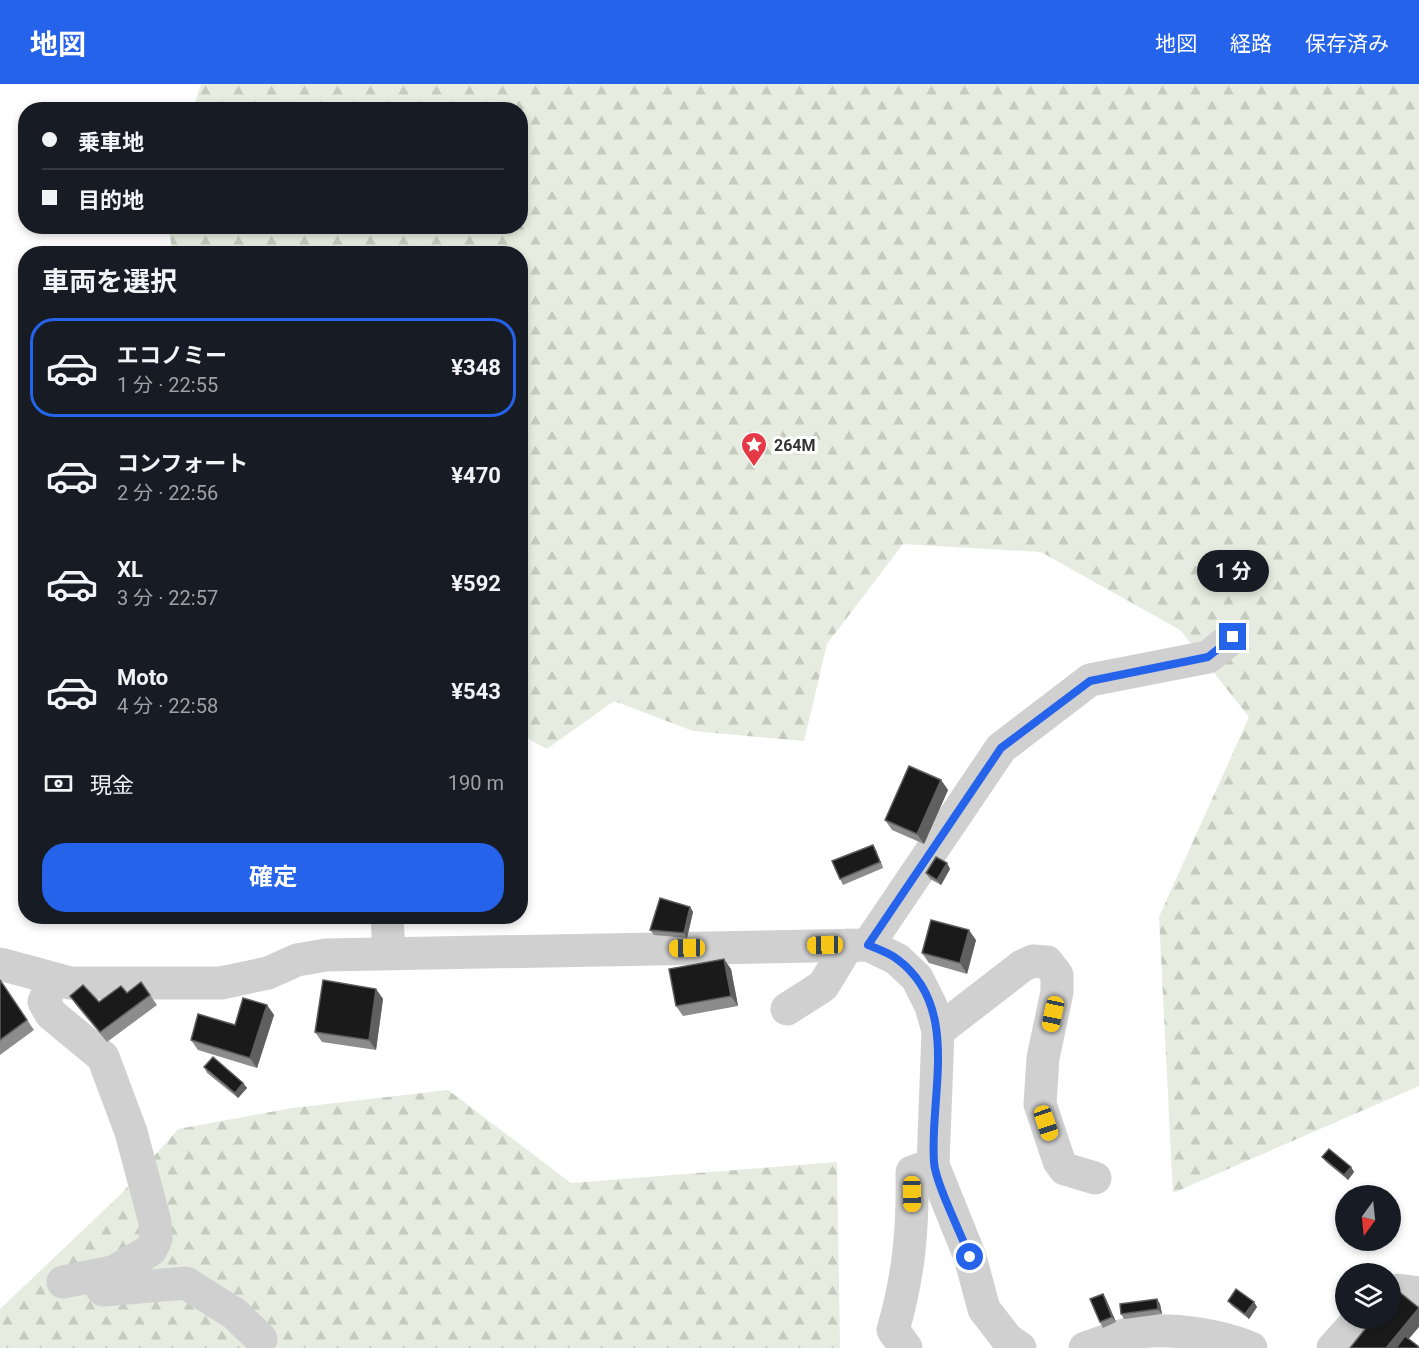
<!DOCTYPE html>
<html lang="ja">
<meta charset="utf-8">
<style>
body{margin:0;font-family:Roboto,"Noto Sans JP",sans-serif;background:#20242c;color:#f1f3f6;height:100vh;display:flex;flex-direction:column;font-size:22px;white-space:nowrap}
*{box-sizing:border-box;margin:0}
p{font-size:20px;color:#9ea1a6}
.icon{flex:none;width:33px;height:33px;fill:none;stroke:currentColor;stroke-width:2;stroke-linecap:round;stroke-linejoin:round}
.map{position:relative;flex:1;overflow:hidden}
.panel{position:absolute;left:18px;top:162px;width:510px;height:678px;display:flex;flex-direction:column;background:#171b24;border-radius:24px;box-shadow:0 3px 9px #0003}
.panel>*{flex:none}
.guide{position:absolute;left:18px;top:18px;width:510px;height:132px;border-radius:24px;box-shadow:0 3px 9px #0003;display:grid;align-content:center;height:132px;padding:0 24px;background:#171b24}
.needle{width:39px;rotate:195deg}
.tools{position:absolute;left:1335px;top:1101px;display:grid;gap:12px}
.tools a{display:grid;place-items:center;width:66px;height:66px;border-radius:50%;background:#171b24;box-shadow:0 3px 9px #0003;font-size:30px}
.end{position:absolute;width:27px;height:27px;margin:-14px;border:8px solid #2563eb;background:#fff;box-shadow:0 0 0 3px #fff}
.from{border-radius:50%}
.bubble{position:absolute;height:42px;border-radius:21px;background:#171b24;box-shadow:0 3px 9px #0003;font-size:20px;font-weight:700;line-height:42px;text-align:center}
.car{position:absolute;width:18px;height:36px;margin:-18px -9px;border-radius:8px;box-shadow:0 0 4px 2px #0007;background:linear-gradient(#f5c518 24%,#345 0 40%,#f5c518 0 76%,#345 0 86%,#f5c518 0)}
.guide b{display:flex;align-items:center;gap:21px;height:57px;font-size:22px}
.guide b+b{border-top:2px solid #363941}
.guide i{width:15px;height:15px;background:#f1f3f6}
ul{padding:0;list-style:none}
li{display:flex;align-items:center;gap:18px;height:99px;margin:0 12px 9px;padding:0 12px;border:3px solid transparent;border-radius:24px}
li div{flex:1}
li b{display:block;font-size:22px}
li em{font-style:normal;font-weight:700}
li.selected{border-color:#2563eb}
li>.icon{width:54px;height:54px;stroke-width:1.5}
h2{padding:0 24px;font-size:27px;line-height:72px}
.pay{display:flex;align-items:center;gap:15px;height:66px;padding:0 24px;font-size:22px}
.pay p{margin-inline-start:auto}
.cta{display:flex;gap:12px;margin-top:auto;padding:12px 24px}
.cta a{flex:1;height:69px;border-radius:24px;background:#2563eb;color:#fff;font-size:24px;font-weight:700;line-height:69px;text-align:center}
header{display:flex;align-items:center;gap:36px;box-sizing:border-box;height:84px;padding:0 30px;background:#2563eb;color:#fff}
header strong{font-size:28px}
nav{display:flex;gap:33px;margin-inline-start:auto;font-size:21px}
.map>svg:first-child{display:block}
.forest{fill:url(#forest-firs)}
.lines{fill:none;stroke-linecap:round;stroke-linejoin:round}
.minor{stroke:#d0d0d0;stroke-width:33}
.wall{fill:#8c8c8c}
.shaded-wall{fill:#5f5f5f}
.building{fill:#1a1a1a;stroke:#5f5f5f;stroke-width:1.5}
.route{stroke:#2563eb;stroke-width:8}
.labels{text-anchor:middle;stroke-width:6;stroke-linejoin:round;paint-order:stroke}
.poi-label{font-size:16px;font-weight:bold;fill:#333;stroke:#fff;text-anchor:start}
</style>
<header>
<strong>地図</strong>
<nav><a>地図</a><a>経路</a><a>保存済み</a></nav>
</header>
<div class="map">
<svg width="1419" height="1264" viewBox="0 0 1419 1264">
<defs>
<pattern id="forest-firs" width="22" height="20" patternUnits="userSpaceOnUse" patternTransform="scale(1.5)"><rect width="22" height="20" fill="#e6ecdf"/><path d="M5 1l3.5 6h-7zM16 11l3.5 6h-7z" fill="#c6cbc0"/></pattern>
</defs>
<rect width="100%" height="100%" fill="#fff"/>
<g class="forest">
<polygon points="201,0 1419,0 1419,1002 1173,1109 1159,833 1249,633 1180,546 1041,468 903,460 827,560 804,657 693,647 614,617 547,665 521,651 520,170 173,169 168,143 520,142 520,26 193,25"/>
<polygon points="448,1006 571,1099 837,1078 840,1264 0,1264 0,1225 120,1111 178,1045 292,1024"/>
</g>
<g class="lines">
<g class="minor">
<polyline points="387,832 389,869"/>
<polyline points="868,861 1001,664 1090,596 1208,573 1233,553"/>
<polyline points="0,880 70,899 221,899 268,889 297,876 326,871 868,861 897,875 917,894 931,922 938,947 933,1081 970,1173 984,1225 1007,1255 1020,1264"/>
<polyline points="53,895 44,918 51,930 103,973 131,1048 155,1138 156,1155 151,1166 113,1188 63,1198"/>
<polyline points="787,925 823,902 848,861"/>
<polyline points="938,947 1022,882 1033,877 1047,878 1057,891 1057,908 1043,974 1040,1020 1059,1077 1065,1085 1095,1094"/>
<polyline points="95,1196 103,1206 186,1199 235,1230 261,1255"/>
<polyline points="1390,1209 1397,1206 1419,1209"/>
<path d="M906,1264l-13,-18c16,-55 20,-101 19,-158l21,-7"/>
<path d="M1085,1264c17,-5 36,-14 54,-16 36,-4 80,3 112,16"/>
<polyline points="1333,1264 1360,1234"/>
</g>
</g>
<g class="wall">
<polygon points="941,696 948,706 924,760 892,746 885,736"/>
<polygon points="876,766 883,784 843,801 840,795"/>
<polygon points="947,779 950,785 941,801 930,795 926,789"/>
<polygon points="690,823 693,828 687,854 654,851 650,846"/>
<polygon points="976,856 967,890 929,879 922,869"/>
<polygon points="731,885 738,922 683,932 676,922"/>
<polygon points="0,896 34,946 0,971"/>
<polygon points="141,898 157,921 107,958 77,922 70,912 99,918 127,909"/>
<polygon points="376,905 383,915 376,966 322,958 315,948"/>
<polygon points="267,921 274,931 257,984 198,966 191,956 235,941"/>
<polygon points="204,983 243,999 247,1004 238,1014 207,989"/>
<polygon points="1322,1073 1351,1083 1354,1088 1348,1096 1326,1078"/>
<polygon points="1103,1210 1106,1215 1116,1238 1103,1244 1100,1238"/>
<polygon points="1157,1215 1160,1220 1162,1230 1124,1235 1121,1230"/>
<polygon points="1228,1217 1254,1218 1257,1223 1249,1235 1232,1222"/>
</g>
<g class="shaded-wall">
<polygon points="941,696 948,706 924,760 917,750"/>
<polygon points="873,761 876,766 883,784 880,778"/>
<polygon points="947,779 950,785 941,801 937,796"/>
<polygon points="690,823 693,828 687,854 684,849"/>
<polygon points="969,846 976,856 967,890 960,879"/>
<polygon points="724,875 731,885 738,922 731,912"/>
<polygon points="376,905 383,915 376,966 369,956"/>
<polygon points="267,921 274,931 257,984 250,974"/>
<polygon points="243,999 247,1004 238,1014 235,1009"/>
<polygon points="1351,1083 1354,1088 1348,1096 1344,1091"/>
<polygon points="1103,1210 1106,1215 1116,1238 1112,1233"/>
<polygon points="1157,1215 1160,1220 1162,1230 1158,1225"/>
<polygon points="1254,1218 1257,1223 1249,1235 1245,1230"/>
<polygon points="1419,1224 1419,1243 1401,1264 1386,1264"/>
</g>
<g class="building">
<polygon points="909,682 941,696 917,750 885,736"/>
<polygon points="873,761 880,778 840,795 832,777"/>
<polygon points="936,773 947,779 937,796 926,789"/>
<polygon points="660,814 690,823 684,849 650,846"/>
<polygon points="931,836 969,846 960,879 922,869"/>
<polygon points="724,875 731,912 676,922 669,885"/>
<polygon points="0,896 27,936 0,956"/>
<polygon points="323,896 376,905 369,956 315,948"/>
<polygon points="141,898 150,911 100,948 70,912 83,901 99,918 121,902 127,909"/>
<polygon points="243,914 267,921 250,974 191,956 198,930 235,941"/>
<polygon points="213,973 243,999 235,1009 204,983"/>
<polygon points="1329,1065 1351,1083 1344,1091 1322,1073"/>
<polygon points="1236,1205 1254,1218 1245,1230 1228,1217"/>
<polygon points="1397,1206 1419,1224 1386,1264 1350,1264 1374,1234 1390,1234 1390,1214"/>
<polygon points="1103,1210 1112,1233 1100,1238 1090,1215"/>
<polygon points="1157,1215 1158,1225 1121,1230 1120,1220"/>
<polygon points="1405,1252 1419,1263 1419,1264 1396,1264"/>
</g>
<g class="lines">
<path class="route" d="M970,1173c-8,-21 -35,-75 -36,-95 -5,-66 28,-155 -37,-203 -8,-6 -19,-10 -29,-14l133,-197 89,-67 118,-24 25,-20"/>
</g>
<defs>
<symbol id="sight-pin" viewBox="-11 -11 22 30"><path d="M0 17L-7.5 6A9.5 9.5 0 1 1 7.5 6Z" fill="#e63946" stroke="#fff"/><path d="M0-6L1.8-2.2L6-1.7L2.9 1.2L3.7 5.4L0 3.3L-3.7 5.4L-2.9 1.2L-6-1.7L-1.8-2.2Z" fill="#fff"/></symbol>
</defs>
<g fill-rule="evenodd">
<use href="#sight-pin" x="739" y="346" width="30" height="40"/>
</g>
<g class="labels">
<g class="poi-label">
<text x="774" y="367">264M</text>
</g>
</g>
</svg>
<div class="tools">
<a><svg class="needle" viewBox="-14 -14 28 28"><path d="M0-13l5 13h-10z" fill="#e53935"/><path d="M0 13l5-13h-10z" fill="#9ea1a6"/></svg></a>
<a><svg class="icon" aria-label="layers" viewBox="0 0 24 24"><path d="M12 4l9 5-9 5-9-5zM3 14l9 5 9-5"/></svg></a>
</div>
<i class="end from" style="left:970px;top:1173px"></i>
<i class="end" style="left:1233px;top:553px"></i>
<div class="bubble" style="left:1197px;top:466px;width:72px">1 分</div>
<i class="car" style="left:825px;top:861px;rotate:269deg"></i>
<i class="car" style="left:687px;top:864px;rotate:269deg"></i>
<i class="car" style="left:1053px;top:930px;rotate:192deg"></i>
<i class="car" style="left:1046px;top:1039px;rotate:161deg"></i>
<i class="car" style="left:912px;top:1110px;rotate:179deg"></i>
<div class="guide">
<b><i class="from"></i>乗車地</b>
<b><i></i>目的地</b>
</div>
<section class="panel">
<h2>車両を選択</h2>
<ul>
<li class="selected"><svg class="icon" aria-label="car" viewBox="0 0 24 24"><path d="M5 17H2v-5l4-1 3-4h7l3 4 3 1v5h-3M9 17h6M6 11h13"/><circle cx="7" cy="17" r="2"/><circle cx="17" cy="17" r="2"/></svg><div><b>エコノミー</b><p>1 分 · 22:55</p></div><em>¥348</em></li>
<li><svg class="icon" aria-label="car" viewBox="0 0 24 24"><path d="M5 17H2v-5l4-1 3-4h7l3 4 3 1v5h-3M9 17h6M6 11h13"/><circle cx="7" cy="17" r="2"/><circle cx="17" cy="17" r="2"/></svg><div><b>コンフォート</b><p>2 分 · 22:56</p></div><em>¥470</em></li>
<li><svg class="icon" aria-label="car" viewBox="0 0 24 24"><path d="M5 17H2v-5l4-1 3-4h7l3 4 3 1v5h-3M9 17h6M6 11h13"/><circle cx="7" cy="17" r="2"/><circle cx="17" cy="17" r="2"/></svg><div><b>XL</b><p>3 分 · 22:57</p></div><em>¥592</em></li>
<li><svg class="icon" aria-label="car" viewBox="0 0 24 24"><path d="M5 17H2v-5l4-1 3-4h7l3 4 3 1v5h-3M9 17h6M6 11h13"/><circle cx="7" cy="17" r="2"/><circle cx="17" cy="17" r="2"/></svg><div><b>Moto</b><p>4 分 · 22:58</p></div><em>¥543</em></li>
</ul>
<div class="pay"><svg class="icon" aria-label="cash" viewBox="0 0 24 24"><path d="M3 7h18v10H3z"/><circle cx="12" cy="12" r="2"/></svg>現金<p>190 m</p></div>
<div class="cta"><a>確定</a></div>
</section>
</div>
